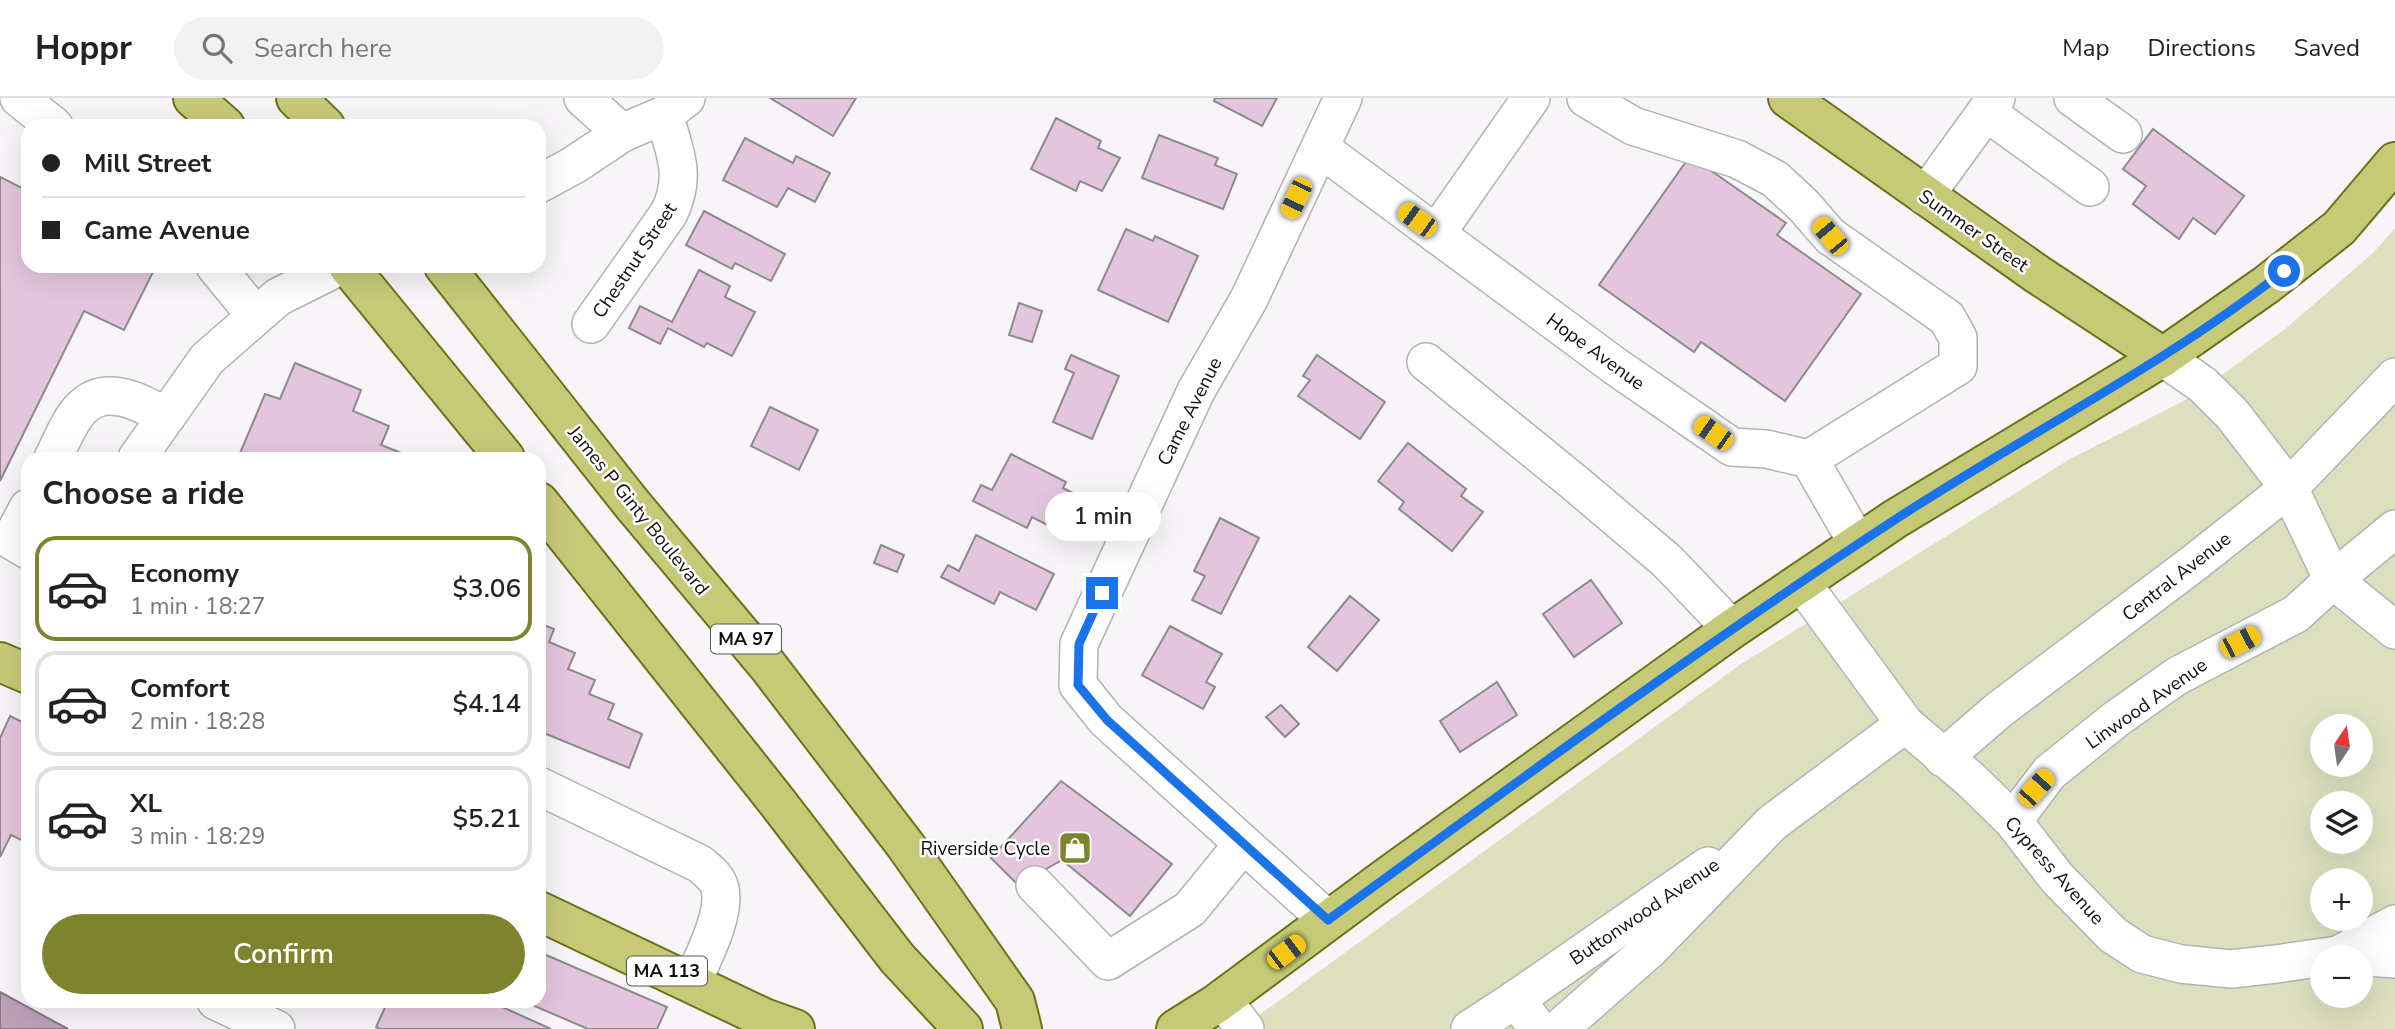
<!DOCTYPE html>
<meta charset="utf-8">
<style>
body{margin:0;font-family:"Nunito Sans",sans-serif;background:#f2f2f2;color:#222;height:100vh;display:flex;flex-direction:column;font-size:26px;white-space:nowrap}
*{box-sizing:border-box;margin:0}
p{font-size:23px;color:#767676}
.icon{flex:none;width:38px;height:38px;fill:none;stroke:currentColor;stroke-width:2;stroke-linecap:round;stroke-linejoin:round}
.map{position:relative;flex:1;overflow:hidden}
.details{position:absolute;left:21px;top:354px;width:525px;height:556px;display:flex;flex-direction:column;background:#fff;border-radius:21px;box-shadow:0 7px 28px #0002}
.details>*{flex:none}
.hud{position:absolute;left:21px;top:21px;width:525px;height:154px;border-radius:21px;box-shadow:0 7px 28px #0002;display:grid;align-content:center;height:154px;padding:0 21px;background:#fff}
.needle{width:46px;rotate:13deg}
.buttons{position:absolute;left:2310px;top:616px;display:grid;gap:14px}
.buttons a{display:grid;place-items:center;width:63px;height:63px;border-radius:50%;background:#fff;box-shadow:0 7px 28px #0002;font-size:35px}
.end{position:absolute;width:32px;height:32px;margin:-16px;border:9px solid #1a73e8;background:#fff;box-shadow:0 0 0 4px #fff}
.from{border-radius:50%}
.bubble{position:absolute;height:49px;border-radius:24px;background:#fff;box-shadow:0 7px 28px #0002;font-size:23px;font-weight:600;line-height:49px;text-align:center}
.car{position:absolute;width:21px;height:42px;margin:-21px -10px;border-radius:9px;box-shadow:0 0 5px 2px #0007;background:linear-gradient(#f5c518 24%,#345 0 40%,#f5c518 0 76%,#345 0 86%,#f5c518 0)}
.hud b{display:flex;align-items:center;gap:24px;height:66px;font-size:26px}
.hud b+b{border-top:2px solid #e0e0e0}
.hud i{width:18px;height:18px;background:#222}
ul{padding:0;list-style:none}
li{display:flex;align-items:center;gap:21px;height:105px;margin:0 14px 10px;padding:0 7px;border:4px solid #e0e0e0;border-radius:21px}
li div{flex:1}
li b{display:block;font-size:26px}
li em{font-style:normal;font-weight:600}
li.active{border-color:#7e832d}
li>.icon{width:63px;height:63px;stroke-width:1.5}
h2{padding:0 21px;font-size:32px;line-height:84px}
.button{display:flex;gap:14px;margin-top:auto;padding:14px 21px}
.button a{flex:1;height:80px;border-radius:42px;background:#7e832d;color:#fff;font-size:28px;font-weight:600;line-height:80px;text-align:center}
header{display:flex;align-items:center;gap:42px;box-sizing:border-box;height:98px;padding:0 35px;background:#fff;border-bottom:2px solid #e0e0e0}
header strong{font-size:33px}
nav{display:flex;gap:38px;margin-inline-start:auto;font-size:24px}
.search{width:490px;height:63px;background:#f2f2f2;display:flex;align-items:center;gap:18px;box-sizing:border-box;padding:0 24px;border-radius:38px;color:#767676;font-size:26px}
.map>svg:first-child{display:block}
.green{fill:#dde0bf;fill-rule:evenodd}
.water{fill:#bea1b9;stroke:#8a7586;stroke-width:2}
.building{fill:#e3c6de;stroke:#8d8a8d;stroke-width:2}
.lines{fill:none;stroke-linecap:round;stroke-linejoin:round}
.minor-casing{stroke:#b4b1b4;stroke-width:40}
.major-casing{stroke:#6d7118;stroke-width:42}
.minor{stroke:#fff;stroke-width:37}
.major{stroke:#c6ca77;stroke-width:38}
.route{stroke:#1a73e8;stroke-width:9}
.labels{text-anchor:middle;stroke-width:5;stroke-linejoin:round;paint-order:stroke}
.shield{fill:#fff;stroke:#575657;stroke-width:2}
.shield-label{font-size:18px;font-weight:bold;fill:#0f0e0f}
.street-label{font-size:19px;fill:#0f0e0f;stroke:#fff}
.poi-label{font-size:19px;fill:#0f0e0f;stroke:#fff;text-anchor:end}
</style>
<header>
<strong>Hoppr</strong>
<div class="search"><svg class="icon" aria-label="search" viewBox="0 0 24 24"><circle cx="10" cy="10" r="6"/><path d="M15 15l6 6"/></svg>Search here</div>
<nav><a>Map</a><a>Directions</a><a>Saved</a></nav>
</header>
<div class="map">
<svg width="2395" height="931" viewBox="0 0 2395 931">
<rect width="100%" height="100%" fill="#f8f5f8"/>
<path class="green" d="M2395,130v801h-1155l501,-365 329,-205 121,-62 94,-68 88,-76zM2322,628h39v39h-39zM2322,705h39v39h-39zM2322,782h39v39h-39zM2322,859h39v39h-39z"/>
<polygon class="water" points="0,894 68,931 0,931"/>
<g class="building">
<polygon points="770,0 856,0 833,38"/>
<polygon points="1215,0 1277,0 1262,28 1214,3"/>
<polygon points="1056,20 1101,43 1098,50 1120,60 1102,93 1080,83 1076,93 1031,71"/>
<polygon points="2153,31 2244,98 2215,136 2193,120 2179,141 2133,106 2146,88 2123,71"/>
<polygon points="1159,37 1218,60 1215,67 1237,76 1223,111 1142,80"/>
<polygon points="745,40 793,65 796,58 830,75 815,104 788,90 777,109 723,82"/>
<polygon points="1690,58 1786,125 1777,137 1861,196 1785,303 1701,244 1694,254 1599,187"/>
<polygon points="0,79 28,93 28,168 156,168 124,232 84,213 0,383"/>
<polygon points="704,113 785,156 771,183 735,165 732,171 686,147"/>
<polygon points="1126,131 1153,143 1155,138 1198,158 1168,224 1098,192"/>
<polygon points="699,172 730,188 725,199 755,214 732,258 707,245 704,249 668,230 660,246 629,230 640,208 672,224"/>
<polygon points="1019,205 1042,213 1032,244 1009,237"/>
<polygon points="1071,257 1119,278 1092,341 1053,324 1074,275 1065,271"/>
<polygon points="1317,257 1385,304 1360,341 1298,298 1310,282 1303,278"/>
<polygon points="295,265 361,292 353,313 389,328 381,347 414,360 238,360 265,296 280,301"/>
<polygon points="770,309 818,332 799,372 751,348"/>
<polygon points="1408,345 1466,391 1461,398 1483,414 1452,453 1399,411 1404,404 1378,383"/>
<polygon points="1011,356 1066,384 1063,390 1085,401 1067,437 1032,419 1027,430 973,403 981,387 992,392"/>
<polygon points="1220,420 1259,440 1221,516 1192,502 1205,478 1194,473"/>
<polygon points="976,437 1054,476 1036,512 1000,494 994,506 941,479 948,467 959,473"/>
<polygon points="881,447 904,457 897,474 874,465"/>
<polygon points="1591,482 1622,525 1574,559 1543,516"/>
<polygon points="1350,498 1379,522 1337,573 1308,549"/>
<polygon points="539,525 554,531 549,544 575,555 568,571 595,582 589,596 614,606 608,621 642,636 629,670 539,633"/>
<polygon points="1170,528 1222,556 1206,584 1215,589 1203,611 1142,577"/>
<polygon points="1497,584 1517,617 1460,654 1440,623"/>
<polygon points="1281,607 1299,626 1285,639 1266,619"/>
<polygon points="10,618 28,627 28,745 11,737 0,759 0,640"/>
<polygon points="1061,683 1172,766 1130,818 1062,762 1018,787 991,760"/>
<polygon points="539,854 667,909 657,931 588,931 523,903 539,903"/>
<polygon points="388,903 489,903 551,931 380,931 376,929"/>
</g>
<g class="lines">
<defs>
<g id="minor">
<polyline points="19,0 54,28"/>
<polyline points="583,0 622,35"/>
<polyline points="1586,0 1633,28 1737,61 1775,81 1804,108 1830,138 1947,220 1958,240 1958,268 1809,361"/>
<polyline points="2073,0 2123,36"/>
<polyline points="1986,14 2090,89"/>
<polyline points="1320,50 1615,268 1732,349 1766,351 1809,361 1858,446"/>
<polyline points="539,86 574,67 622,35 664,17 686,0"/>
<polyline points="1925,98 1996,0"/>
<polyline points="1436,136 1531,0"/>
<polyline points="215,168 256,218"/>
<path d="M591,226l78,-111c18,-37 6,-61 -5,-98"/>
<polyline points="2163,259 2203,287 2233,317 2289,390 2333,482 2395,532"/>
<polyline points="1426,264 1575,385 1667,463 1732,531"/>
<path d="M53,360c15,-29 26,-69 67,-61 16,2 32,13 47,19"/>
<polyline points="137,360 207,261 278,199 340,168"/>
<polyline points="28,410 11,442 28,452"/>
<polyline points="1801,484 1905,626 1971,682 2013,723 2057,780 2113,837 2142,856 2181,866 2231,871 2276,866 2338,857 2395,826"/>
<polyline points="1943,660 2000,611 2194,465 2289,390 2395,279"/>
<path d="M539,688l161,78c8,7 18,14 20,25 6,26 -18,70 -28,94"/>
<polyline points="2013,723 2049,675 2116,621 2177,578 2296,516 2333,482 2395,431"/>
<polyline points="1035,787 1108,863 1190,811 1243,746"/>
<polyline points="1328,822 1106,622 1078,587 1079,546 1196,293 1249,201 1343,0"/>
<polyline points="2338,857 2395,861"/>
<polyline points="1222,901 1245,931"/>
<polyline points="1516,901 1708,768"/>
<polyline points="216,903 276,931"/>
<polyline points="1470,931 1516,901 1538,931"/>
<polyline points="1559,931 1651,850 1772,725 1905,626"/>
</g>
<g id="major">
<polyline points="193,0 225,28"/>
<polyline points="296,0 325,28"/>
<polyline points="1788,0 2037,176 2163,259"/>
<polyline points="348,168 505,360"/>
<polyline points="444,168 632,406 768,568 906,748 1015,903 1022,931"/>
<polyline points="539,404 778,705 897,860 963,931"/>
<polyline points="0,564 28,576"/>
<polyline points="539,813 764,920 795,931"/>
<polyline points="1176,931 1216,906 1387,779 1732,531 1895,421 2163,259 2266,187 2339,130 2395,64"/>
</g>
</defs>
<use href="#minor" class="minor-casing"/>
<use href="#major" class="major-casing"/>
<use href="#minor" class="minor"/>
<use href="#major" class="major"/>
</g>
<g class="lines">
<path class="route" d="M1102,495l-23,51 -1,41 29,35 221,200c186,-136 372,-273 565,-399 129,-85 269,-154 391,-250"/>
</g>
<defs>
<symbol id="shop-square" viewBox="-11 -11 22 22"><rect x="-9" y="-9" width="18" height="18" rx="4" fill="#7e832d" stroke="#fff"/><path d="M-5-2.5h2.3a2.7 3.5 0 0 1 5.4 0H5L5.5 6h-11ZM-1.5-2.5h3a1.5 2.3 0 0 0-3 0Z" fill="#fff"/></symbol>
</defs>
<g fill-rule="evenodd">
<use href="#shop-square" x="1056" y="731" width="38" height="38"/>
</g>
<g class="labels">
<g class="shield">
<rect x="711" y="526.5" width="70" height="29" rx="5"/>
<rect x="627" y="858.5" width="80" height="29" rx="5"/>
</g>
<g class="shield-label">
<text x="746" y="547">MA 97</text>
<text x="667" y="879">MA 113</text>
</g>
<g class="street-label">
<text transform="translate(1974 132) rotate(35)" y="7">Summer Street</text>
<text transform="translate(634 162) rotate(-56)" y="7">Chestnut Street</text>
<text transform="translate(1596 253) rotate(36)" y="7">Hope Avenue</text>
<text transform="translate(1189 313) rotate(-63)" y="7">Came Avenue</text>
<text transform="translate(639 412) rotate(51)" y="7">James P Ginty Boulevard</text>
<text transform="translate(2176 478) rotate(-38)" y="7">Central Avenue</text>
<text transform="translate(2146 605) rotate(-35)" y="7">Linwood Avenue</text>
<text transform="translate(2055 772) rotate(48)" y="7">Cypress Avenue</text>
<text transform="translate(1644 813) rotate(-34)" y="7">Buttonwood Avenue</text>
</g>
<g class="poi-label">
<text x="1050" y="757">Riverside Cycle</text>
</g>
</g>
</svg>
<div class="buttons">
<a><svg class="needle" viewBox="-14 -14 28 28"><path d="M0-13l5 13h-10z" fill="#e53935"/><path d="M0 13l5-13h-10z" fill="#767676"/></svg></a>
<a><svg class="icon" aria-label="layers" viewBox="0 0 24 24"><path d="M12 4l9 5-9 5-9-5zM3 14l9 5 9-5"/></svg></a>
<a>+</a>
<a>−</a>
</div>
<i class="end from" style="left:2284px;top:173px"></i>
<i class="end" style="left:1102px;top:495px"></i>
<div class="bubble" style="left:1045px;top:394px;width:116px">1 min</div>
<i class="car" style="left:1296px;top:100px;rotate:205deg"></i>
<i class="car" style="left:1417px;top:122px;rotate:306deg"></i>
<i class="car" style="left:1830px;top:138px;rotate:320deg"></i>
<i class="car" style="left:1713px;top:335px;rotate:305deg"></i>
<i class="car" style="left:2240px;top:544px;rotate:63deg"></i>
<i class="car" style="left:2036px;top:690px;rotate:42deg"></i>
<i class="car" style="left:1286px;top:854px;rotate:53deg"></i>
<div class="hud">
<b><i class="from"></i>Mill Street</b>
<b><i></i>Came Avenue</b>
</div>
<section class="details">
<h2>Choose a ride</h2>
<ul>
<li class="active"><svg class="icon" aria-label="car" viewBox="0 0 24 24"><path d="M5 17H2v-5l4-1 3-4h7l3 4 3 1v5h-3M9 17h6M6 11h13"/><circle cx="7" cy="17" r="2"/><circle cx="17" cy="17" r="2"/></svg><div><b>Economy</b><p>1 min · 18:27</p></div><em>$3.06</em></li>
<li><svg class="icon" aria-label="car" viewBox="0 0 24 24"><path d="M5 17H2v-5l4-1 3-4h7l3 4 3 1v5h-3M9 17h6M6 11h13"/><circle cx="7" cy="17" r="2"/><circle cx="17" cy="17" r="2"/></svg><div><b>Comfort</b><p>2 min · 18:28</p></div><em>$4.14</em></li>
<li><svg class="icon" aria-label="car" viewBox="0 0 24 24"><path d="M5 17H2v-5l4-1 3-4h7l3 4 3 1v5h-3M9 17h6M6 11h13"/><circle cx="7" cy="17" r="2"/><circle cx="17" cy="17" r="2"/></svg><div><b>XL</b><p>3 min · 18:29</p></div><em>$5.21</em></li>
</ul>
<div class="button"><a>Confirm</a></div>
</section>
</div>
